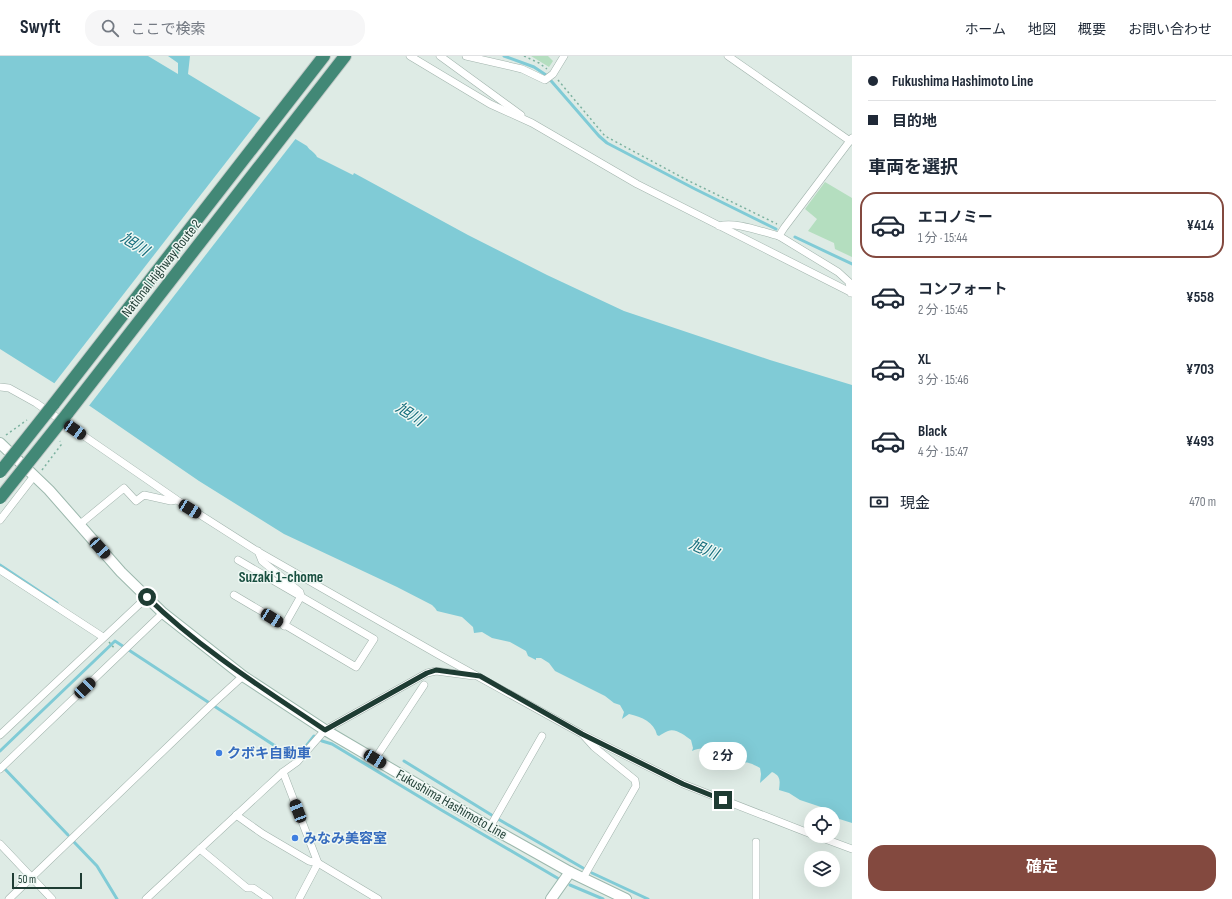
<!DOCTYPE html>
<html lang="ja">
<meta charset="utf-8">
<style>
body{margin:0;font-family:"Sofia Sans Condensed","Noto Sans JP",sans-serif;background:#f6f6f7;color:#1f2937;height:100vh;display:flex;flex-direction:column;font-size:15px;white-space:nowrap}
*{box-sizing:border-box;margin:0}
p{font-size:13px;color:#747a83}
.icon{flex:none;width:22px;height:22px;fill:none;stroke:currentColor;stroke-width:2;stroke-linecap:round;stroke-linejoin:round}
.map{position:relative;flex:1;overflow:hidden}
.side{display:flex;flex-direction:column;background:#fff;width:380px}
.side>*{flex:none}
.guide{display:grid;align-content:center;height:88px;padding:0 16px;background:#fff}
.buttons{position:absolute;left:804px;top:751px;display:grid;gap:8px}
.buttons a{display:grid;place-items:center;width:36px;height:36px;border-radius:50%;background:#fff;box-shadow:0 4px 16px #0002;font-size:20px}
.scale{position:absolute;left:12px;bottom:10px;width:70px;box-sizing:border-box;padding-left:4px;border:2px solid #1e3c33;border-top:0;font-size:11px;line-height:14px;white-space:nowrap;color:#1e3c33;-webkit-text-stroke:3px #eef7f3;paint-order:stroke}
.end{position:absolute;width:18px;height:18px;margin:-9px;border:5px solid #1e3c33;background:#fff;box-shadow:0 0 0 2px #fff}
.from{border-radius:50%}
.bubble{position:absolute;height:28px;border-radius:14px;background:#fff;box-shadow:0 4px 16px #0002;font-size:13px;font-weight:700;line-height:28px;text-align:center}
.car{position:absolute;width:12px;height:24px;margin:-12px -6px;border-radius:5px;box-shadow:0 0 3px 1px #0007;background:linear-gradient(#222 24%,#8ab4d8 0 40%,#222 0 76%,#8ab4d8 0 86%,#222 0)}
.guide b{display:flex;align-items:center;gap:14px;height:38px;font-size:15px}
.guide b+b{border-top:1px solid #e0e1e3}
.guide i{width:10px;height:10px;background:#1f2937}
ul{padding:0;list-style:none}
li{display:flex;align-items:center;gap:12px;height:66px;margin:0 8px 6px;padding:0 8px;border:2px solid transparent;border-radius:16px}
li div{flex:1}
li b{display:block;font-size:15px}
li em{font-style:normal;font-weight:700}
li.on{border-color:#83493f}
li>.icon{width:36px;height:36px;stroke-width:1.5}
h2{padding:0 16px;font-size:18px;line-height:48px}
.pay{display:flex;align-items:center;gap:10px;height:44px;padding:0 16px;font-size:15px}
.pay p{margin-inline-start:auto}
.action{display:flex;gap:8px;margin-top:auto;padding:8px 16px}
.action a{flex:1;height:46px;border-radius:16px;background:#83493f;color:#fff;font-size:16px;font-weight:700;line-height:46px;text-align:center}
header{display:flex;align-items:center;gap:24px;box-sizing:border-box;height:56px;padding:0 20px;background:#fff;border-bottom:1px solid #e0e1e3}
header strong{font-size:19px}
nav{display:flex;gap:22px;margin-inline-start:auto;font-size:14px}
.search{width:280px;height:36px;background:#f6f6f7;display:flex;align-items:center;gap:10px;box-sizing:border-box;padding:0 14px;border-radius:16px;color:#747a83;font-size:15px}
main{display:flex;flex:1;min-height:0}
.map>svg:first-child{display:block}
.green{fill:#b4debf}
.water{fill:#80cbd6}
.pier{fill:#deebe5}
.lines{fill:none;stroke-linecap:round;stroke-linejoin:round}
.stream{stroke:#80cbd6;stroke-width:3}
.minor-casing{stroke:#a1b3ac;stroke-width:8}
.secondary-casing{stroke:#9cb8ad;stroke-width:12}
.trunk-casing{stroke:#c0c8c6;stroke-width:14}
.path{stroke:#7bb19f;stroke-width:1.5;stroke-dasharray:2 3;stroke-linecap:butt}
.minor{stroke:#fff;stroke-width:7}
.secondary{stroke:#fff;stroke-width:10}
.trunk{stroke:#428876;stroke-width:12}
.trunk-bridge-casing{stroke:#c0c8c6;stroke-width:14;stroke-linecap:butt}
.trunk-bridge{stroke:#428876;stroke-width:12}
.route{stroke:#1e3c33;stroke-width:5}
.shop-dot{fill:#3f7fe0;stroke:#eef7f3;stroke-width:1.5}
.labels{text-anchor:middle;stroke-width:3;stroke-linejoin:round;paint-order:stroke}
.street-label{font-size:14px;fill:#1e3c33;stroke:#eef7f3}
.shop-label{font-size:14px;font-weight:bold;fill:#366cbe;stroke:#eef7f3;text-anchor:start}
.water-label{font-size:15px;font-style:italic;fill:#146d7c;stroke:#eef7f3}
.neighbourhood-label{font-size:15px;font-weight:bold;fill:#194f40;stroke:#eef7f3}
</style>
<header>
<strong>Swyft</strong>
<div class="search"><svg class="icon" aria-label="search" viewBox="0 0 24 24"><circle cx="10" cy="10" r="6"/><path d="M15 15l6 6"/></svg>ここで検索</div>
<nav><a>ホーム</a><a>地図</a><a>概要</a><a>お問い合わせ</a></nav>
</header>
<main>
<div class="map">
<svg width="852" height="843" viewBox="0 0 852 843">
<rect width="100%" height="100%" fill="#deebe5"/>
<g class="green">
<polygon points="531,0 548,0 553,5 549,11"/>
<polygon points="825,126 852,142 852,201 835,193 834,187 808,175 817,163 805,153"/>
</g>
<path class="water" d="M0,0h148l30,18v-11l-10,-7h22l-2,18 119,72c3,5 8,6 10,11l36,18 1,-2 114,62 79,40 77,36 146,49 82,25v438l-19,-6v-3h-3l-9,-7 -21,-7 -11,-7 -10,-3c1,-9 2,-14 -7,-18l-12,11 1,-9 -1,-6c-11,-6 -16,-9 -27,1l1,-9 -2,-4c-12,-6 -28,-11 -40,-5l1,-3 -2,-8c-6,-4 -15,-12 -23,-9 -3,1 -6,3 -9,5l-2,-1c-3,-13 -15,-18 -28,-21l-7,5 2,-7 -4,-7 -6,-2 -9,-7 -50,-25 -6,-8 -8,-5h-5v2l-8,-4 -2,-5 -16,-9 -18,-4 -10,-6 -8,1 -1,-6 -11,-10 -25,-6 -2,-3 -3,-3 -35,-18 -113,-53 -85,-53 -115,-79 -84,-53z"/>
<polygon class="pier" points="262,60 297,81 88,351 53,329"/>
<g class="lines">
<g class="stream">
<polyline points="504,0 534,11 546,19 599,80 607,87 695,133 776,173"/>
<polyline points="795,181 852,208"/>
<polyline points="0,509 57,547"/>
<polyline points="303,694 314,680 322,685 332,688 443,755 559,823"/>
<polyline points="0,695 115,585 295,703 298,700"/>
<polyline points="404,705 498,763 583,812"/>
<polyline points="3,711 68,779"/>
<polyline points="74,786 97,810 117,843"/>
<polyline points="592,817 648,843"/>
<polyline points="570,829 603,843"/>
</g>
<defs>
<g id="minor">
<polyline points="410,0 490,48 532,67 637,128 852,237"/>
<polyline points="440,0 521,59"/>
<polyline points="466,0 522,13 545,24 553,18 564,0"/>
<polyline points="728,0 850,85"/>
<path d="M719,170c16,-5 43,6 60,10l5,-8 68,-90"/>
<polyline points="779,180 838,216 849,226 851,237"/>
<polyline points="0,331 9,332 36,347 177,444 257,495 439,599 582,678 683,728 811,778"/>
<polyline points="0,464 34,420"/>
<polyline points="79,469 124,432 136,445 144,439 171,445 176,444"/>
<polyline points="258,495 262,505 300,536 301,540 284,570"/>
<polyline points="0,514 103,581"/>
<polyline points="234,539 356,611 374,583 238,504"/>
<polyline points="0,679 147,541"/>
<polyline points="375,703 424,629"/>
<polyline points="0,713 163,557"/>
<polyline points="283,716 318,807 299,843"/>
<polyline points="236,759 263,778 309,805 318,807 378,843"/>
<polyline points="490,771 542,680"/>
<polyline points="817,780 852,793"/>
<polyline points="0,788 52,843"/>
<polyline points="200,793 247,832 253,832 269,843"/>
<polyline points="583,822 636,730 635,724 594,691 585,681"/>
<polyline points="9,843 210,650 243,620"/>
<polyline points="146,843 283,716 297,706 325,674 427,617 436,615 474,620"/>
<polyline points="756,843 756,786"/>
</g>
<g id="secondary">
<polyline points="0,387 49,434 121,516 163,557 243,620 325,674 490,771 570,816 626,843"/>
<polyline points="551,843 570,816"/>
</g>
<g id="trunk">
<polyline points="53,349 324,0"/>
<polyline points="67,358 345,0"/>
</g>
</defs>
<use href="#minor" class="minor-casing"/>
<use href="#secondary" class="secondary-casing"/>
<use href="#trunk" class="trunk-casing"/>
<g class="path">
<polyline points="524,0 539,7 547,13"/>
<polyline points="558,24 605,80 687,124 777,168"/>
<polyline points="6,379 27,364"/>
<polyline points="42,414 61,389 60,385"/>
<polyline points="109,586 115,593"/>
</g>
<use href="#minor" class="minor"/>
<use href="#secondary" class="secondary"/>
<use href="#trunk" class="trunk"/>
<defs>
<g id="trunk-bridge">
<polyline points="0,416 53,349"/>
<polyline points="0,442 67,358"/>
</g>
</defs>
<use href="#trunk-bridge" class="trunk-bridge-casing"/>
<use href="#trunk-bridge" class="trunk-bridge"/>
</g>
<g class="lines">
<path class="route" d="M147,541c53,52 117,92 178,133l102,-57 9,-3 44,6 102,58 101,50 40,16"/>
</g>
<g class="shop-dot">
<circle cx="219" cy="697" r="4"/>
<circle cx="295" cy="782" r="4"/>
</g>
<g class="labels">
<g class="street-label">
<text transform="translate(161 212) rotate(-52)" y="5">National Highway Route 2</text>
<text transform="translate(452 748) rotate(30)" y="5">Fukushima Hashimoto Line</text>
</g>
<g class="shop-label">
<text x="227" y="702">クボキ自動車</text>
<text x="303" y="787">みなみ美容室</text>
</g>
<g class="water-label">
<text transform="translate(135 188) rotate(32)" y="5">旭川</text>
<text transform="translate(410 358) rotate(32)" y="5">旭川</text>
<text transform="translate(704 493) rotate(23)" y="5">旭川</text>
</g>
<g class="neighbourhood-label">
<text x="281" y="526">Suzaki 1-chome</text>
</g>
</g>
</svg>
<div class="buttons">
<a><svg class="icon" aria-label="locate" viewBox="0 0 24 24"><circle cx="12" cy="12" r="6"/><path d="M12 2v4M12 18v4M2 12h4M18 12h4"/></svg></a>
<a><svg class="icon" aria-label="layers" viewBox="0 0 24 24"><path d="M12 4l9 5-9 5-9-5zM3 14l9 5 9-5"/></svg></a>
</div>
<div class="scale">50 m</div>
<i class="end from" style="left:147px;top:541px"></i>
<i class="end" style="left:723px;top:744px"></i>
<div class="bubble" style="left:699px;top:686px;width:48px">2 分</div>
<i class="car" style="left:75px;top:374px;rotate:125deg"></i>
<i class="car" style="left:190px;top:453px;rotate:122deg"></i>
<i class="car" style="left:100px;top:492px;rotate:138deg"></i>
<i class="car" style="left:272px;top:562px;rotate:122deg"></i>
<i class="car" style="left:85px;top:632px;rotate:46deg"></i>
<i class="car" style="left:375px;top:703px;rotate:121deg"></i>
<i class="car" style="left:298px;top:755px;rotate:339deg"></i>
</div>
<section class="side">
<div class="guide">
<b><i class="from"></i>Fukushima Hashimoto Line</b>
<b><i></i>目的地</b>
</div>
<h2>車両を選択</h2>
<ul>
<li class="on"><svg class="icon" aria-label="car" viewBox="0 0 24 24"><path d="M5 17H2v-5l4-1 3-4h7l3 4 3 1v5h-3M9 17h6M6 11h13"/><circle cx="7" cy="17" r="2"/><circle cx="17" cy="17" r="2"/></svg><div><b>エコノミー</b><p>1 分 · 15:44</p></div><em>¥414</em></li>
<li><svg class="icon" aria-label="car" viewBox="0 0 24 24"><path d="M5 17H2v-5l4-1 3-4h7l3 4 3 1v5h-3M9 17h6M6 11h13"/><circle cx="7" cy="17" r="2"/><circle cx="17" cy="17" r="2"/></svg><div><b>コンフォート</b><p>2 分 · 15:45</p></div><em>¥558</em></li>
<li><svg class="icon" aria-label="car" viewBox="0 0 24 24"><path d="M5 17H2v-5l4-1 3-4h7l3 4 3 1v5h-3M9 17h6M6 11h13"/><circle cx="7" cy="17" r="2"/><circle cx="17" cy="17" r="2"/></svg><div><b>XL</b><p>3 分 · 15:46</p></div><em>¥703</em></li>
<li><svg class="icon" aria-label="car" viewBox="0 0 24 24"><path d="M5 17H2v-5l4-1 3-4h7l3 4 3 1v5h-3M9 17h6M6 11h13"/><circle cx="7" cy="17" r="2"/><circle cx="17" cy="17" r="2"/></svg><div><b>Black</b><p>4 分 · 15:47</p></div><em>¥493</em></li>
</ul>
<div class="pay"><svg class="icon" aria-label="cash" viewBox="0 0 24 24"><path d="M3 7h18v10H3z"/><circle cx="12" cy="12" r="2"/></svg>現金<p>470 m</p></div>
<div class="action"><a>確定</a></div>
</section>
</main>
